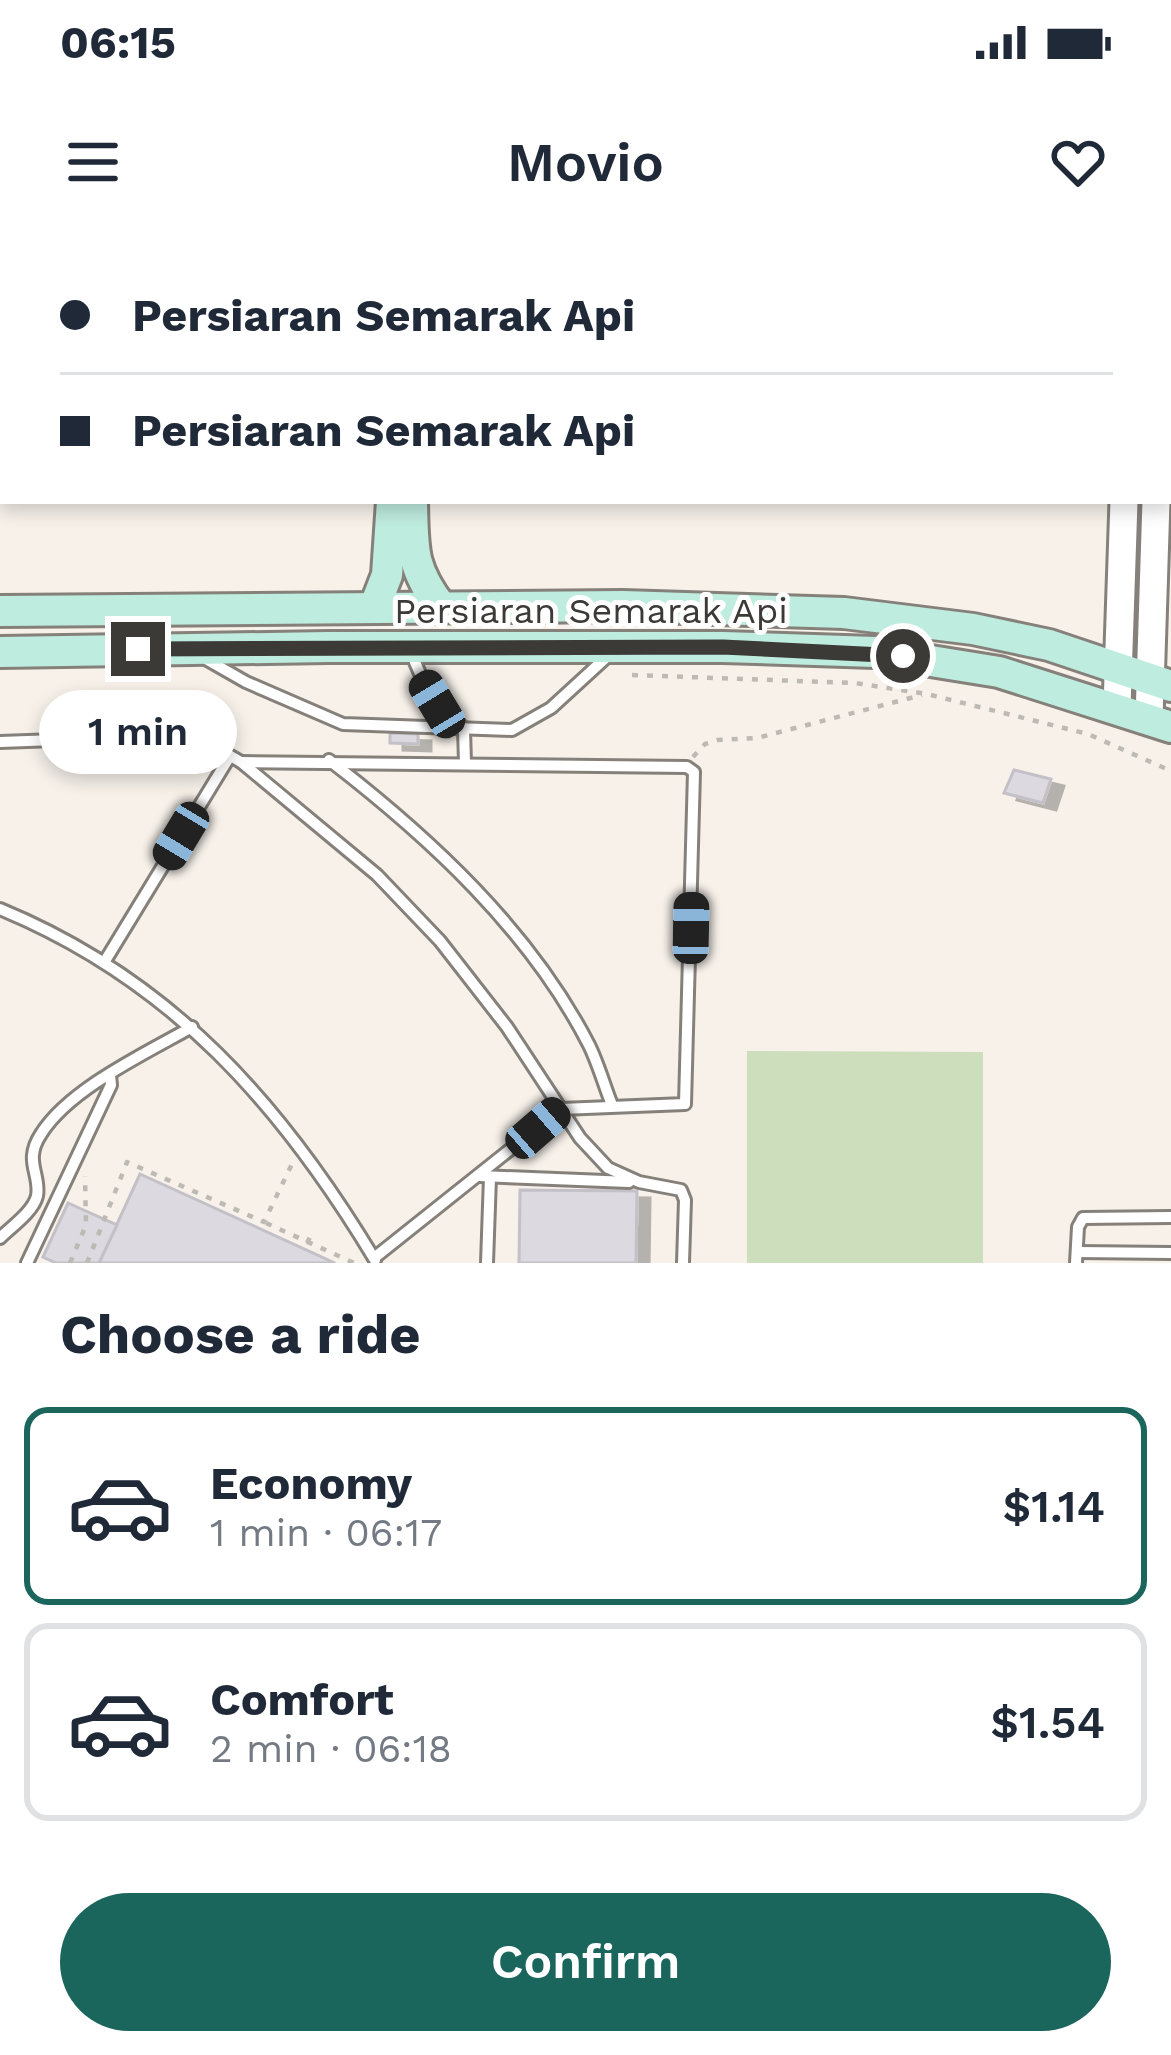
<!DOCTYPE html>
<meta charset="utf-8">
<style>
body{margin:0;font-family:"Work Sans",sans-serif;background:#f2f2f3;color:#1f2937;height:100vh;display:flex;flex-direction:column;font-size:45px;white-space:nowrap}
*{box-sizing:border-box;margin:0}
p{font-size:39px;color:#747a83}
.icon{flex:none;width:66px;height:66px;fill:none;stroke:currentColor;stroke-width:2;stroke-linecap:round;stroke-linejoin:round}
.map{position:relative;height:1023px;overflow:hidden}
.details{display:flex;flex-direction:column;background:#fff;flex:1}
.details>*{flex:none}
.hud{position:absolute;left:0px;top:0px;width:1173px;height:264px;box-shadow:0 6px 18px #0003;display:grid;align-content:center;height:264px;padding:0 60px;background:#fff}
.end{position:absolute;width:54px;height:54px;margin:-27px;border:15px solid #3c3a37;background:#fff;box-shadow:0 0 0 6px #fff}
.from{border-radius:50%}
.bubble{position:absolute;height:84px;border-radius:42px;background:#fff;box-shadow:0 6px 18px #0003;font-size:39px;font-weight:600;line-height:84px;text-align:center}
.car{position:absolute;width:36px;height:72px;margin:-36px -18px;border-radius:15px;box-shadow:0 0 9px 3px #0007;background:linear-gradient(#222 24%,#8ab4d8 0 40%,#222 0 76%,#8ab4d8 0 86%,#222 0)}
.hud b{display:flex;align-items:center;gap:42px;height:114px;font-size:45px}
.hud b+b{border-top:3px solid #e0e1e3}
.hud i{width:30px;height:30px;background:#1f2937}
ul{padding:0;list-style:none}
li{display:flex;align-items:center;gap:36px;height:198px;margin:0 24px 18px;padding:0 36px;border:6px solid #e0e1e3;border-radius:24px}
li div{flex:1}
li b{display:block;font-size:45px}
li em{font-style:normal;font-weight:600}
li.on{border-color:#1a655c}
li>.icon{width:108px;height:108px;stroke-width:1.5}
h2{padding:0 60px;font-size:54px;line-height:144px}
.button{display:flex;gap:24px;margin-top:auto;padding:24px 60px}
.button a{flex:1;height:138px;border-radius:72px;background:#1a655c;color:#fff;font-size:48px;font-weight:600;line-height:138px;text-align:center}
.status{display:flex;justify-content:space-between;align-items:center;height:84px;padding:0 60px;background:#fff;direction:ltr}
.status svg{height:33px;fill:currentColor}
header{display:flex;justify-content:space-between;align-items:center;height:156px;padding:0 60px;background:#fff;font-size:54px;font-weight:600}
.map>svg:first-child{display:block}
.green{fill:#ccdebc}
.building{fill:#dcd9e0;stroke:#c3c0c8;stroke-width:3;filter:url(#shadow)}
.lines{fill:none;stroke-linecap:round;stroke-linejoin:round}
.service-casing{stroke:#86807b;stroke-width:16}
.tertiary-casing{stroke:#86807b;stroke-width:33}
.secondary-casing{stroke:#86807b;stroke-width:36}
.path{stroke:#bdb9b3;stroke-width:4.5;stroke-dasharray:6 9;stroke-linecap:butt}
.service{stroke:#fff;stroke-width:10}
.tertiary{stroke:#fff;stroke-width:27}
.secondary{stroke:#beecde;stroke-width:30}
.route{stroke:#3c3a37;stroke-width:15}
.labels{text-anchor:middle;stroke-width:10;stroke-linejoin:round;paint-order:stroke}
.street-label{font-size:36px;fill:#3c3a37;stroke:#fff}
</style>
<div class="status"><b>06:15</b><svg viewBox="0 0 49 12"><path d="M0 12V9h3v3zM5 12V6h3v6zM10 12V3h3v9zM15 12V0h3v12zM26 1h20v11H26zM47 4h2v5h-2z"/></svg></div>
<header><svg class="icon" aria-label="menu" viewBox="0 0 24 24"><path d="M4 6h16M4 12h16M4 18h16"/></svg>Movio<svg class="icon" aria-label="heart" viewBox="0 0 24 24"><path d="M12 20l-8-8c-3-5 5-10 8-4 3-6 11-1 8 4z"/></svg></header>
<div class="map">
<svg width="1171" height="1023" viewBox="0 0 1171 1023">
<defs>
<filter id="shadow"><feDropShadow dx="13" dy="7" stdDeviation="0" flood-color="#0004"/></filter>
</defs>
<rect width="100%" height="100%" fill="#f7f1ea"/>
<polygon class="green" points="747,811 983,812 983,1023 747,1023"/>
<g class="building">
<polygon points="390,493 418,494 418,504 390,503"/>
<polygon points="1014,530 1051,539 1043,563 1004,553"/>
<polygon points="140,934 335,1023 99,1023"/>
<polygon points="520,950 637,951 636,1023 519,1023"/>
<polygon points="68,963 117,985 99,1023 56,1023 43,1017"/>
</g>
<g class="lines">
<defs>
<g id="service">
<path d="M412,413c10,34 29,51 52,76l1,34"/>
<polyline points="204,418 246,442 343,484 512,490 551,468 611,413"/>
<polyline points="0,502 194,495 241,522 377,635 440,701 507,787 580,898 608,928 639,942 681,950 685,960 683,1023"/>
<path d="M329,520c100,77 201,170 260,285 9,18 15,40 23,60"/>
<polyline points="241,522 687,527 694,532 685,864 561,869 374,1018"/>
<path d="M0,669c172,71 281,195 375,351"/>
<polyline points="105,721 230,516"/>
<polyline points="480,936 629,942"/>
<path d="M0,998c11,-11 33,-26 37,-42 4,-22 -14,-35 4,-62 28,-45 105,-81 151,-107"/>
<polyline points="1077,1012 1171,1013"/>
<polyline points="27,1023 111,845 110,835"/>
<polyline points="487,1023 490,937"/>
<polyline points="1076,1023 1078,987 1083,978 1171,977"/>
</g>
<g id="tertiary">
<polyline points="1113,0 1114,3"/>
<polyline points="1146,0 1147,3"/>
<polyline points="1117,467 1124,261"/>
<polyline points="1149,478 1156,261"/>
</g>
<g id="secondary">
<polyline points="372,0 374,3"/>
<polyline points="400,0 428,0"/>
<path d="M412,261c1,48 -1,67 29,106"/>
<polyline points="375,366 387,335 392,261"/>
<polyline points="0,371 623,366 844,373 973,389 1049,405 1171,446"/>
<polyline points="0,412 328,407 723,407 875,412 999,432 1171,487"/>
</g>
</defs>
<use href="#service" class="service-casing"/>
<use href="#tertiary" class="tertiary-casing"/>
<use href="#secondary" class="secondary-casing"/>
<g class="path">
<polyline points="632,435 855,443 927,454 1088,494 1171,531"/>
<polyline points="693,517 705,504 718,500 757,498 922,455"/>
<polyline points="266,983 354,1023"/>
<polyline points="307,1003 313,991"/>
<polyline points="70,1023 86,985 85,936"/>
<polyline points="87,1023 127,922 264,982 292,924"/>
</g>
<use href="#service" class="service"/>
<use href="#tertiary" class="tertiary"/>
<use href="#secondary" class="secondary"/>
</g>
<g class="lines">
<polyline class="route" points="138,409 723,407 903,416"/>
</g>
<g class="labels">
<g class="street-label">
<text x="591" y="383">Persiaran Semarak Api</text>
</g>
</g>
</svg>
<i class="end from" style="left:903px;top:416px"></i>
<i class="end" style="left:138px;top:409px"></i>
<div class="bubble" style="left:39px;top:450px;width:198px">1 min</div>
<i class="car" style="left:437px;top:464px;rotate:329deg"></i>
<i class="car" style="left:181px;top:596px;rotate:211deg"></i>
<i class="car" style="left:691px;top:688px;rotate:1deg"></i>
<i class="car" style="left:538px;top:888px;rotate:49deg"></i>
<div class="hud">
<b><i class="from"></i>Persiaran Semarak Api</b>
<b><i></i>Persiaran Semarak Api</b>
</div>
</div>
<section class="details">
<h2>Choose a ride</h2>
<ul>
<li class="on"><svg class="icon" aria-label="car" viewBox="0 0 24 24"><path d="M5 17H2v-5l4-1 3-4h7l3 4 3 1v5h-3M9 17h6M6 11h13"/><circle cx="7" cy="17" r="2"/><circle cx="17" cy="17" r="2"/></svg><div><b>Economy</b><p>1 min · 06:17</p></div><em>$1.14</em></li>
<li><svg class="icon" aria-label="car" viewBox="0 0 24 24"><path d="M5 17H2v-5l4-1 3-4h7l3 4 3 1v5h-3M9 17h6M6 11h13"/><circle cx="7" cy="17" r="2"/><circle cx="17" cy="17" r="2"/></svg><div><b>Comfort</b><p>2 min · 06:18</p></div><em>$1.54</em></li>
</ul>
<div class="button"><a>Confirm</a></div>
</section>
